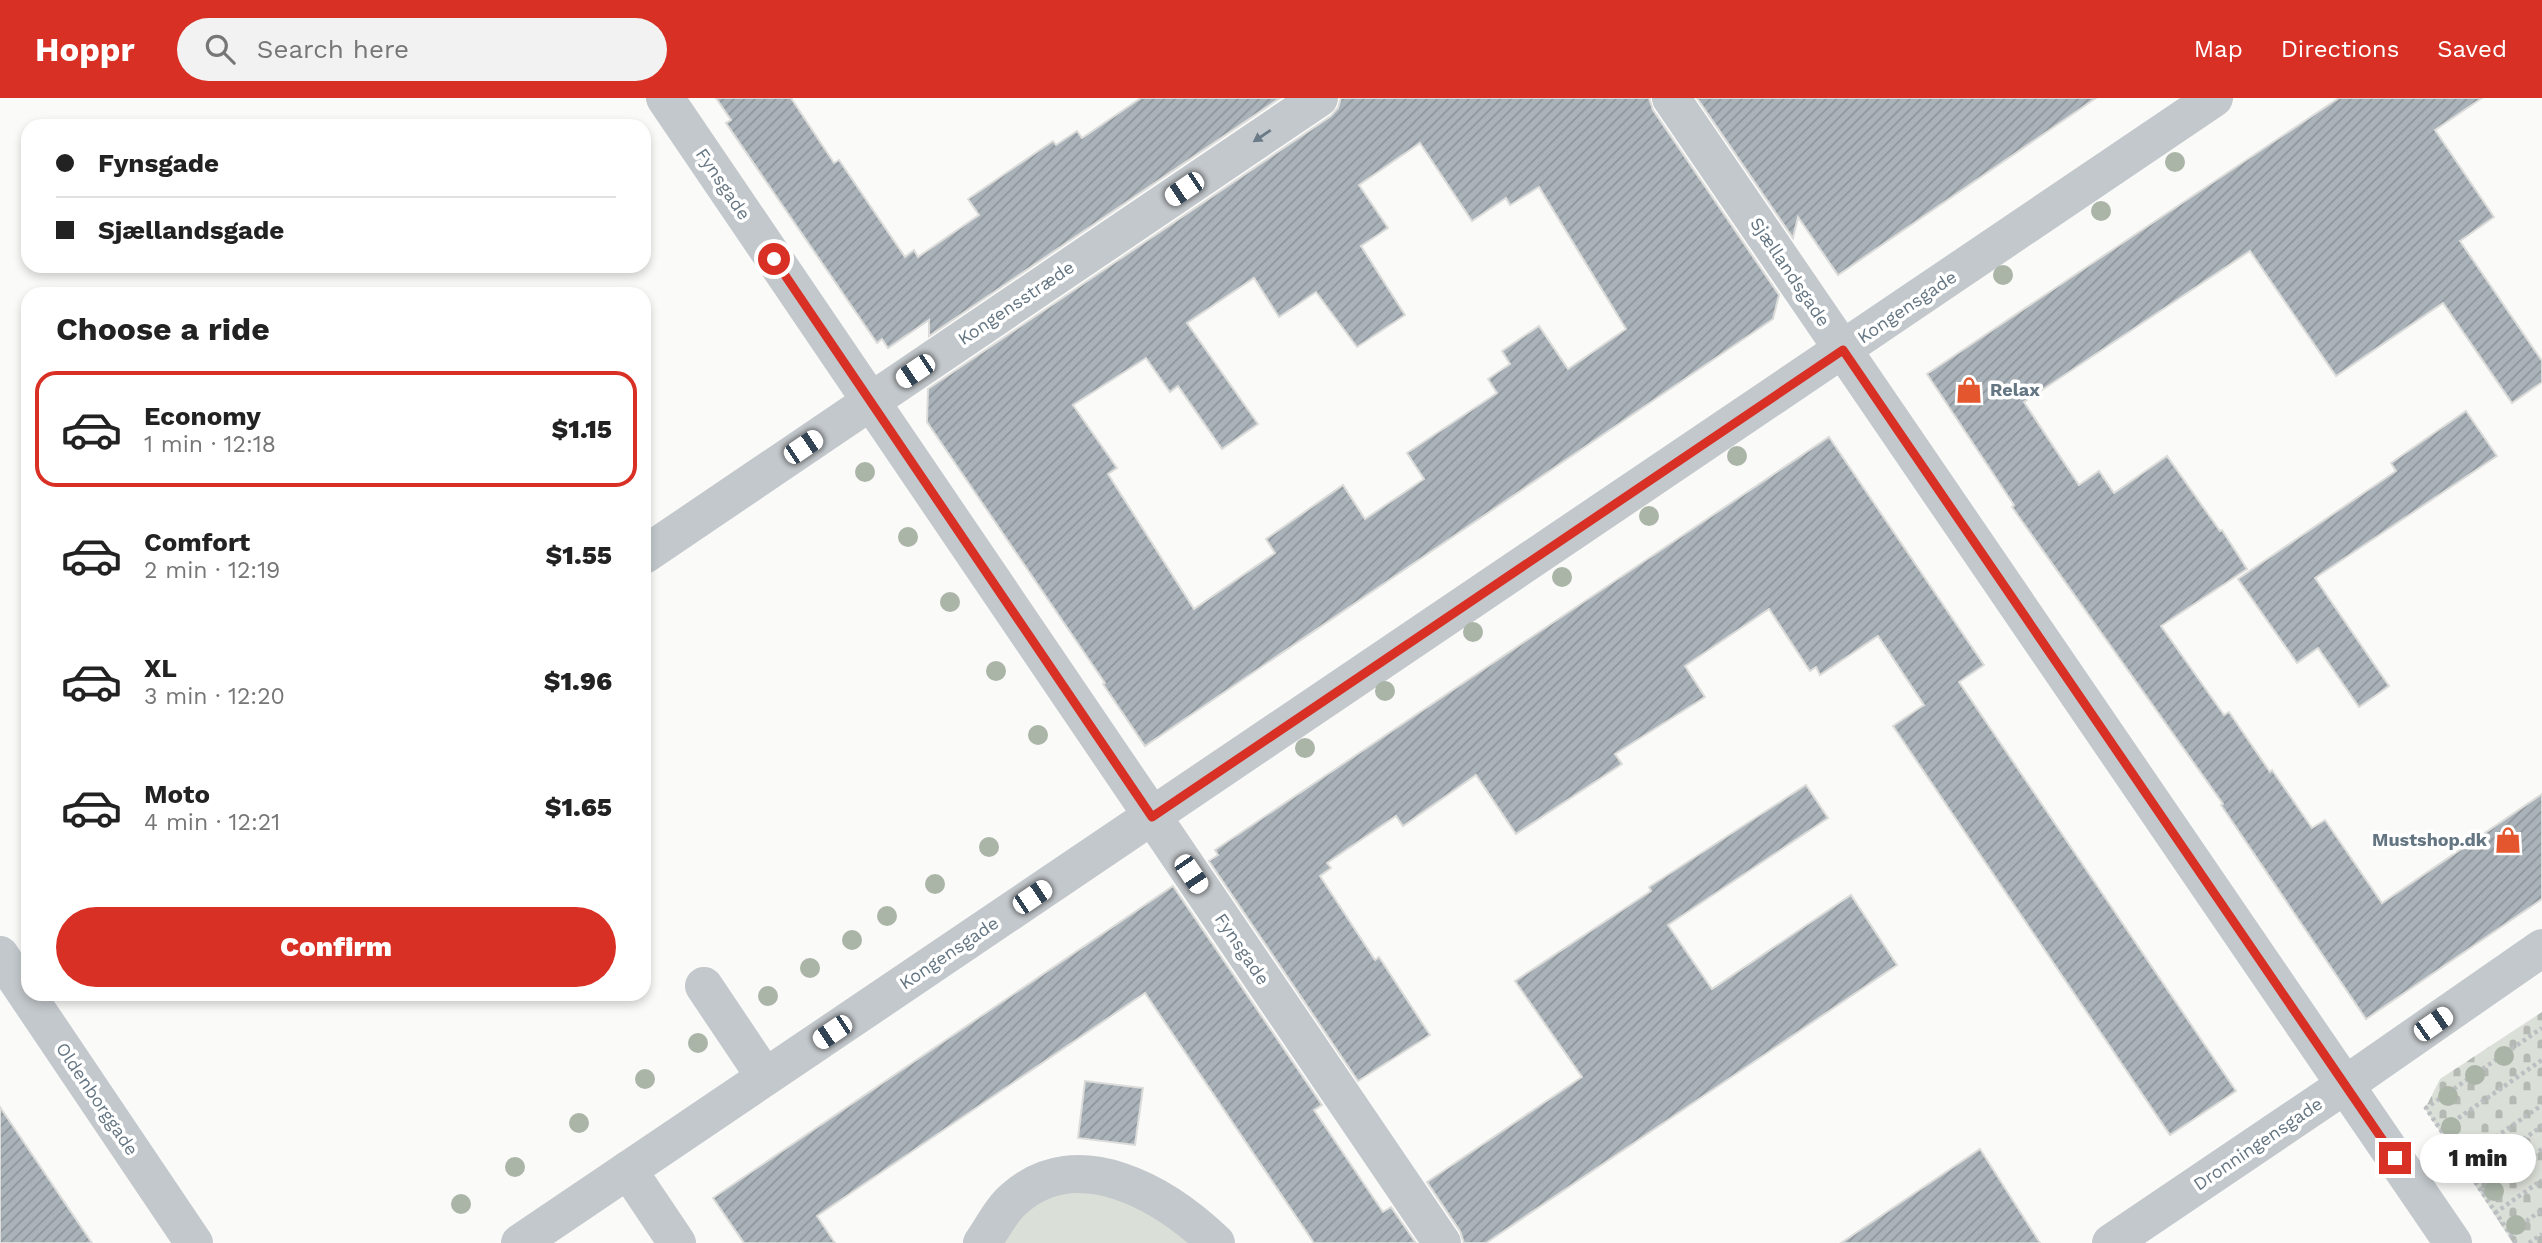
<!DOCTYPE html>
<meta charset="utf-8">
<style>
body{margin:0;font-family:"Work Sans",sans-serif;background:#f2f2f2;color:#222;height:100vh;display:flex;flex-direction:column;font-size:26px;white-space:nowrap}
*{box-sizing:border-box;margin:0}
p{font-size:23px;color:#767676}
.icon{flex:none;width:38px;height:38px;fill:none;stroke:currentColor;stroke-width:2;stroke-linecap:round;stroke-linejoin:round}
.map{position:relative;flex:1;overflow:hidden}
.side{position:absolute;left:21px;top:189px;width:630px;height:714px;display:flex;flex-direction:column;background:#fff;border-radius:21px;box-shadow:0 4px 10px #0003}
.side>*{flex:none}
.guide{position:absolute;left:21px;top:21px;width:630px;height:154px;border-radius:21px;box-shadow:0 4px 10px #0003;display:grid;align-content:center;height:154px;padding:0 35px;background:#fff}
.end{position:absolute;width:32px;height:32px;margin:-16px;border:9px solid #d93025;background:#fff;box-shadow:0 0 0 4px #fff}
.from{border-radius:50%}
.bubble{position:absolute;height:49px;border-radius:24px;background:#fff;box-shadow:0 4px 10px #0003;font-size:23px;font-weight:800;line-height:49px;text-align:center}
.car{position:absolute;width:21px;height:42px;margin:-21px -10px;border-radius:9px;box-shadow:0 0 5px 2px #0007;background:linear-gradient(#fff 24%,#345 0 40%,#fff 0 76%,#345 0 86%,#fff 0)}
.guide b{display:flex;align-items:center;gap:24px;height:66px;font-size:26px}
.guide b+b{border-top:2px solid #e0e0e0}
.guide i{width:18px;height:18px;background:#222}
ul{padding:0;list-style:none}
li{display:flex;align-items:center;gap:21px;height:116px;margin:0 14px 10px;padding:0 21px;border:4px solid transparent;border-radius:21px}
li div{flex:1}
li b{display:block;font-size:26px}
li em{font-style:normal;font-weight:800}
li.current{border-color:#d93025}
li>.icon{width:63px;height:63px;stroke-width:1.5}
h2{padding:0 35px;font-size:32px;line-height:84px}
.cta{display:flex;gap:14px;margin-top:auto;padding:14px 35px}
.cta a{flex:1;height:80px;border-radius:42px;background:#d93025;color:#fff;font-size:28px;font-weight:800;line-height:80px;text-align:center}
header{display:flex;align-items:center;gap:42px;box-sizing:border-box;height:98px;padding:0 35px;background:#d93025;color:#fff}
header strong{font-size:33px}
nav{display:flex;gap:38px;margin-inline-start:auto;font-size:24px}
.search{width:490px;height:63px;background:#f2f2f2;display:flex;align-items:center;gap:18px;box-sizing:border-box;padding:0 24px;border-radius:38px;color:#767676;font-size:26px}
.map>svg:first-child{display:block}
.cemetery{fill:url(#cemetery-stones)}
.green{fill:#dadfd7}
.building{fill:url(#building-hatch);stroke:#dcdcda;stroke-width:2;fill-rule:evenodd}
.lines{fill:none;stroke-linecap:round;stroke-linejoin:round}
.path{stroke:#bbbfc2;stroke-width:4.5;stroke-dasharray:3.5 3.5;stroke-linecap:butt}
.minor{stroke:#c3c8cc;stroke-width:38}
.tree{fill:#aab4a7}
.oneway{fill:#6a7a87}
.route{stroke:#d93025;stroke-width:9}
.labels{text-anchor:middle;stroke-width:7;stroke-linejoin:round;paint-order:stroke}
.street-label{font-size:18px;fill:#657683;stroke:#fff}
.poi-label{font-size:18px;font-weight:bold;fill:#657683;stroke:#fff;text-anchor:start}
</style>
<header>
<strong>Hoppr</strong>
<div class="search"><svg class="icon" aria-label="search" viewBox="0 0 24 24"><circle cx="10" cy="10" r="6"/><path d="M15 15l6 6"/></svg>Search here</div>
<nav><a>Map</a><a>Directions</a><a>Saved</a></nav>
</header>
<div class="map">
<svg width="2542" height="1145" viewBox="0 0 2542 1145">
<defs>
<pattern id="cemetery-stones" width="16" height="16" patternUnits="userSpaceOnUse" patternTransform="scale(1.75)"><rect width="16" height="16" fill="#dadfd7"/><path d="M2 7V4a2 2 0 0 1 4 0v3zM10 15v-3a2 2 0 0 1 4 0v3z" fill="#b4b9b4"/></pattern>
<pattern id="building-hatch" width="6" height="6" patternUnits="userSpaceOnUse" patternTransform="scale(1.75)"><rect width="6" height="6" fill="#aab3b9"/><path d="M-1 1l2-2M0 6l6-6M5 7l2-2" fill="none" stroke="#8e969c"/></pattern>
</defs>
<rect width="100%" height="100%" fill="#fafaf8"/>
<polygon class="cemetery" points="2542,914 2542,1145 2513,1145 2425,1011 2440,981"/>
<polygon class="green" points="1098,1091 1147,1112 1191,1145 998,1145 1043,1097"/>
<g class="building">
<polygon points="716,0 791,0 834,65 839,62 905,159 914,152 918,159 979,117 968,101 1053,43 1056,47 1077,33 1082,40 1141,0 1280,0 929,238 929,222 888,250 882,241 877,245 726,25 731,22"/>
<path d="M1341,0h308l4,12 126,185 -6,24 -628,427 -42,-62 2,-1 -178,-261 1,-33 403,-273 7,-8zM1420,45l52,78 34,-23 4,7 29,-18 87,142 -58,40 -29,-43 -37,25 8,13 -22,15 9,14 -90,60 17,26 -59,40 -22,-34 -77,54 9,14 -81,56 -86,-135 9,-6 -44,-63 73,-47 24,34 8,-6 44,63 36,-25 -71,-101 67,-45 25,39 37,-25 41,55 48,-32 -44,-69 27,-18 -29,-43z"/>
<polygon points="1697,0 2096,0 1838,177 1798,119 1793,140"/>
<polygon points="2339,0 2482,0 2435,32 2494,119 2460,143 2542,263 2542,284 2512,305 2443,205 2336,278 2250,153 2024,304 2079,387 2099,373 2114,395 2167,358 2220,433 2222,432 2247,471 2161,528 2224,617 2229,614 2270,674 2272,672 2312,730 2325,722 2382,805 2542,696 2542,801 2366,921 2221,707 2223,706 2012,409 2014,407 1927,276"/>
<polygon points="2466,313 2497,358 2315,480 2389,588 2359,609 2318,550 2297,565 2238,481 2396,373 2391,365"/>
<polygon points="1829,339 1984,567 1959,584 2236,993 2170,1037 1893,628 1924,607 1878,538 1820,577 1816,569 1810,573 1769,511 1685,568 1705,599 1615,656 1622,666 1516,736 1476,677 1403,728 1396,718 1327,765 1331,770 1320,778 1375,862 1379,859 1430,937 1358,983 1209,763 1218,757 1215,752"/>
<polygon points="1806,687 1828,720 1668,827 1712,891 1851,797 1897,867 1486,1145 1464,1145 1460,1133 1427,1084 1582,979 1515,883 1651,793 1649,789"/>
<polygon points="1173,788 1322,1007 1314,1012 1383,1114 1391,1109 1416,1145 1314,1145 1145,895 817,1118 835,1145 744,1145 713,1100"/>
<polygon points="1085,983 1143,990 1135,1047 1078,1040"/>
<polygon points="0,1009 92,1145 0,1145"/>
<polygon points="1980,1051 2040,1145 1841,1145"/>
</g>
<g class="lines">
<g class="path">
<polyline points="2441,1032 2542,962"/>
<polyline points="2461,1063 2542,1007"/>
<polyline points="2472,1078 2542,1028"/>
<polyline points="2482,1094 2542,1051"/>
<polyline points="2495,1115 2542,1082"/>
<polyline points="2509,1135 2542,1112"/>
<polyline points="2516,1145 2426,1010 2542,930"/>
<polyline points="2529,1145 2542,1136"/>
</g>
<g class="minor">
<polyline points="665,0 1442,1145"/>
<polyline points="1671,0 2453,1145"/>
<polyline points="644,457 1319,0"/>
<polyline points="0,857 194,1145"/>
<polyline points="704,888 765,979"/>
<polyline points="628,1072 677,1145"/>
<polyline points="520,1145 2214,0"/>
<path d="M982,1145c10,-14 19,-33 32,-44 64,-57 151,-5 202,44"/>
<polyline points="2111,1145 2345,987 2542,850"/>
</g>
</g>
<g class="tree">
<circle cx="2175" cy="64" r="10"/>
<circle cx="2101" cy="113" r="10"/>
<circle cx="2003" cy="177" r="10"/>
<circle cx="1737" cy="358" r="10"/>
<circle cx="865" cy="374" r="10"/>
<circle cx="1649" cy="418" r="10"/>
<circle cx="908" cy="439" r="10"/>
<circle cx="1562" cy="479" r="10"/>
<circle cx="950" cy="504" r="10"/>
<circle cx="1473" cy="534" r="10"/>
<circle cx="996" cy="573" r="10"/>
<circle cx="1385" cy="593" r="10"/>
<circle cx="1038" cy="637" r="10"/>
<circle cx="1305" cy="650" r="10"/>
<circle cx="989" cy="749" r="10"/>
<circle cx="935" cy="786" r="10"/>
<circle cx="887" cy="818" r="10"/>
<circle cx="852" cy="842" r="10"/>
<circle cx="810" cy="870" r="10"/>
<circle cx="768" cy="898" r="10"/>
<circle cx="698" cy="945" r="10"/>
<circle cx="2504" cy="958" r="10"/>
<circle cx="2475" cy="977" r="10"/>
<circle cx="645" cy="981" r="10"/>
<circle cx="2448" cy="998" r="10"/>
<circle cx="579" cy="1025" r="10"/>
<circle cx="2451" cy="1029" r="10"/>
<circle cx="2471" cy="1061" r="10"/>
<circle cx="515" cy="1069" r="10"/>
<circle cx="2494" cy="1093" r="10"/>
<circle cx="461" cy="1106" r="10"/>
<circle cx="2516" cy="1127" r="10"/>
</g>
<defs><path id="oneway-solid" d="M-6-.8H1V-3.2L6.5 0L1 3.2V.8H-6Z" transform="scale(1.75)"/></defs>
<use class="oneway" href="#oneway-solid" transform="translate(1262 38) rotate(146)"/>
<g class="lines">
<polyline class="route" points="774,161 1152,719 1843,252 2395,1060"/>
</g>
<defs>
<symbol id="shop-bare" viewBox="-9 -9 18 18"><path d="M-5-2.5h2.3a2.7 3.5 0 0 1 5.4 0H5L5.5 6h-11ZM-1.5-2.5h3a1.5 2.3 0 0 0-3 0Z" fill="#e4572e" stroke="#fff" stroke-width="2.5" paint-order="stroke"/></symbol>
</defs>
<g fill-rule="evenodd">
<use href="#shop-bare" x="1950" y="273" width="38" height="38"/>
<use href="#shop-bare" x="2489" y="723" width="38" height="38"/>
</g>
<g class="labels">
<g class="street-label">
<text transform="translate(723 86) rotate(56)" y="6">Fynsgade</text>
<text transform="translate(1790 174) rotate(56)" y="6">Sjællandsgade</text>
<text transform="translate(1016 205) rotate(-34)" y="6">Kongensstræde</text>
<text transform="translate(1907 209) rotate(-34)" y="6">Kongensgade</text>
<text transform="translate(1242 851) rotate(56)" y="6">Fynsgade</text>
<text transform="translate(949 855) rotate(-34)" y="6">Kongensgade</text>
<text transform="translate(97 1001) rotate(56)" y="6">Oldenborggade</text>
<text transform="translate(2258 1046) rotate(-34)" y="6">Dronningensgade</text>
</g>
<g class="poi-label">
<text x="1990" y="298">Relax</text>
<text x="2487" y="748" text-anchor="end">Mustshop.dk</text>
</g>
</g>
</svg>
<i class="end from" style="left:774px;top:161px"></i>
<i class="end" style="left:2395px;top:1060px"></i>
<div class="bubble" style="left:2420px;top:1036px;width:116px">1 min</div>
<i class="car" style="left:1184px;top:91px;rotate:236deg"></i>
<i class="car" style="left:915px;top:273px;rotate:236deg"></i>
<i class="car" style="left:803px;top:349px;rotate:56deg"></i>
<i class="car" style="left:1191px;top:776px;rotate:146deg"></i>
<i class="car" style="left:1032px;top:799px;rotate:56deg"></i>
<i class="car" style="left:2433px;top:926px;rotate:55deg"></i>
<i class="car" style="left:832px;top:934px;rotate:236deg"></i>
<div class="guide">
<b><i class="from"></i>Fynsgade</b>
<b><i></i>Sjællandsgade</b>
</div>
<section class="side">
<h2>Choose a ride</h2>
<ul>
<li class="current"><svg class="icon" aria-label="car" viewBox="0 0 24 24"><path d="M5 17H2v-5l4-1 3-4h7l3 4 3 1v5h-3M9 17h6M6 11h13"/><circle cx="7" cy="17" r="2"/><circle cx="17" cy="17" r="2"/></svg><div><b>Economy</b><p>1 min · 12:18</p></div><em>$1.15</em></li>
<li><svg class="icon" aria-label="car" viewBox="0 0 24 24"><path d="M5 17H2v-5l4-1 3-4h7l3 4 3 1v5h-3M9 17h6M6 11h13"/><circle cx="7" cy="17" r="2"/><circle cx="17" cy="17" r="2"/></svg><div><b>Comfort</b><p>2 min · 12:19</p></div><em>$1.55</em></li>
<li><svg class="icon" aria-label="car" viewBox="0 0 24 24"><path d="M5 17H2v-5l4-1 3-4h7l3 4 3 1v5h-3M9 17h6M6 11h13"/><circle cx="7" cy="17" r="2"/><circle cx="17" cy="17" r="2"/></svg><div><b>XL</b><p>3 min · 12:20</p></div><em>$1.96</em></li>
<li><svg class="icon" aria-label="car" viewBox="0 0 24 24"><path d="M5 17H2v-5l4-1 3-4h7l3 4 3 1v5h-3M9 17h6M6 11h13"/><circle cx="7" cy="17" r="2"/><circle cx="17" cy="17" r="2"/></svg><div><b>Moto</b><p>4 min · 12:21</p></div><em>$1.65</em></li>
</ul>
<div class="cta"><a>Confirm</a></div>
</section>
</div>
